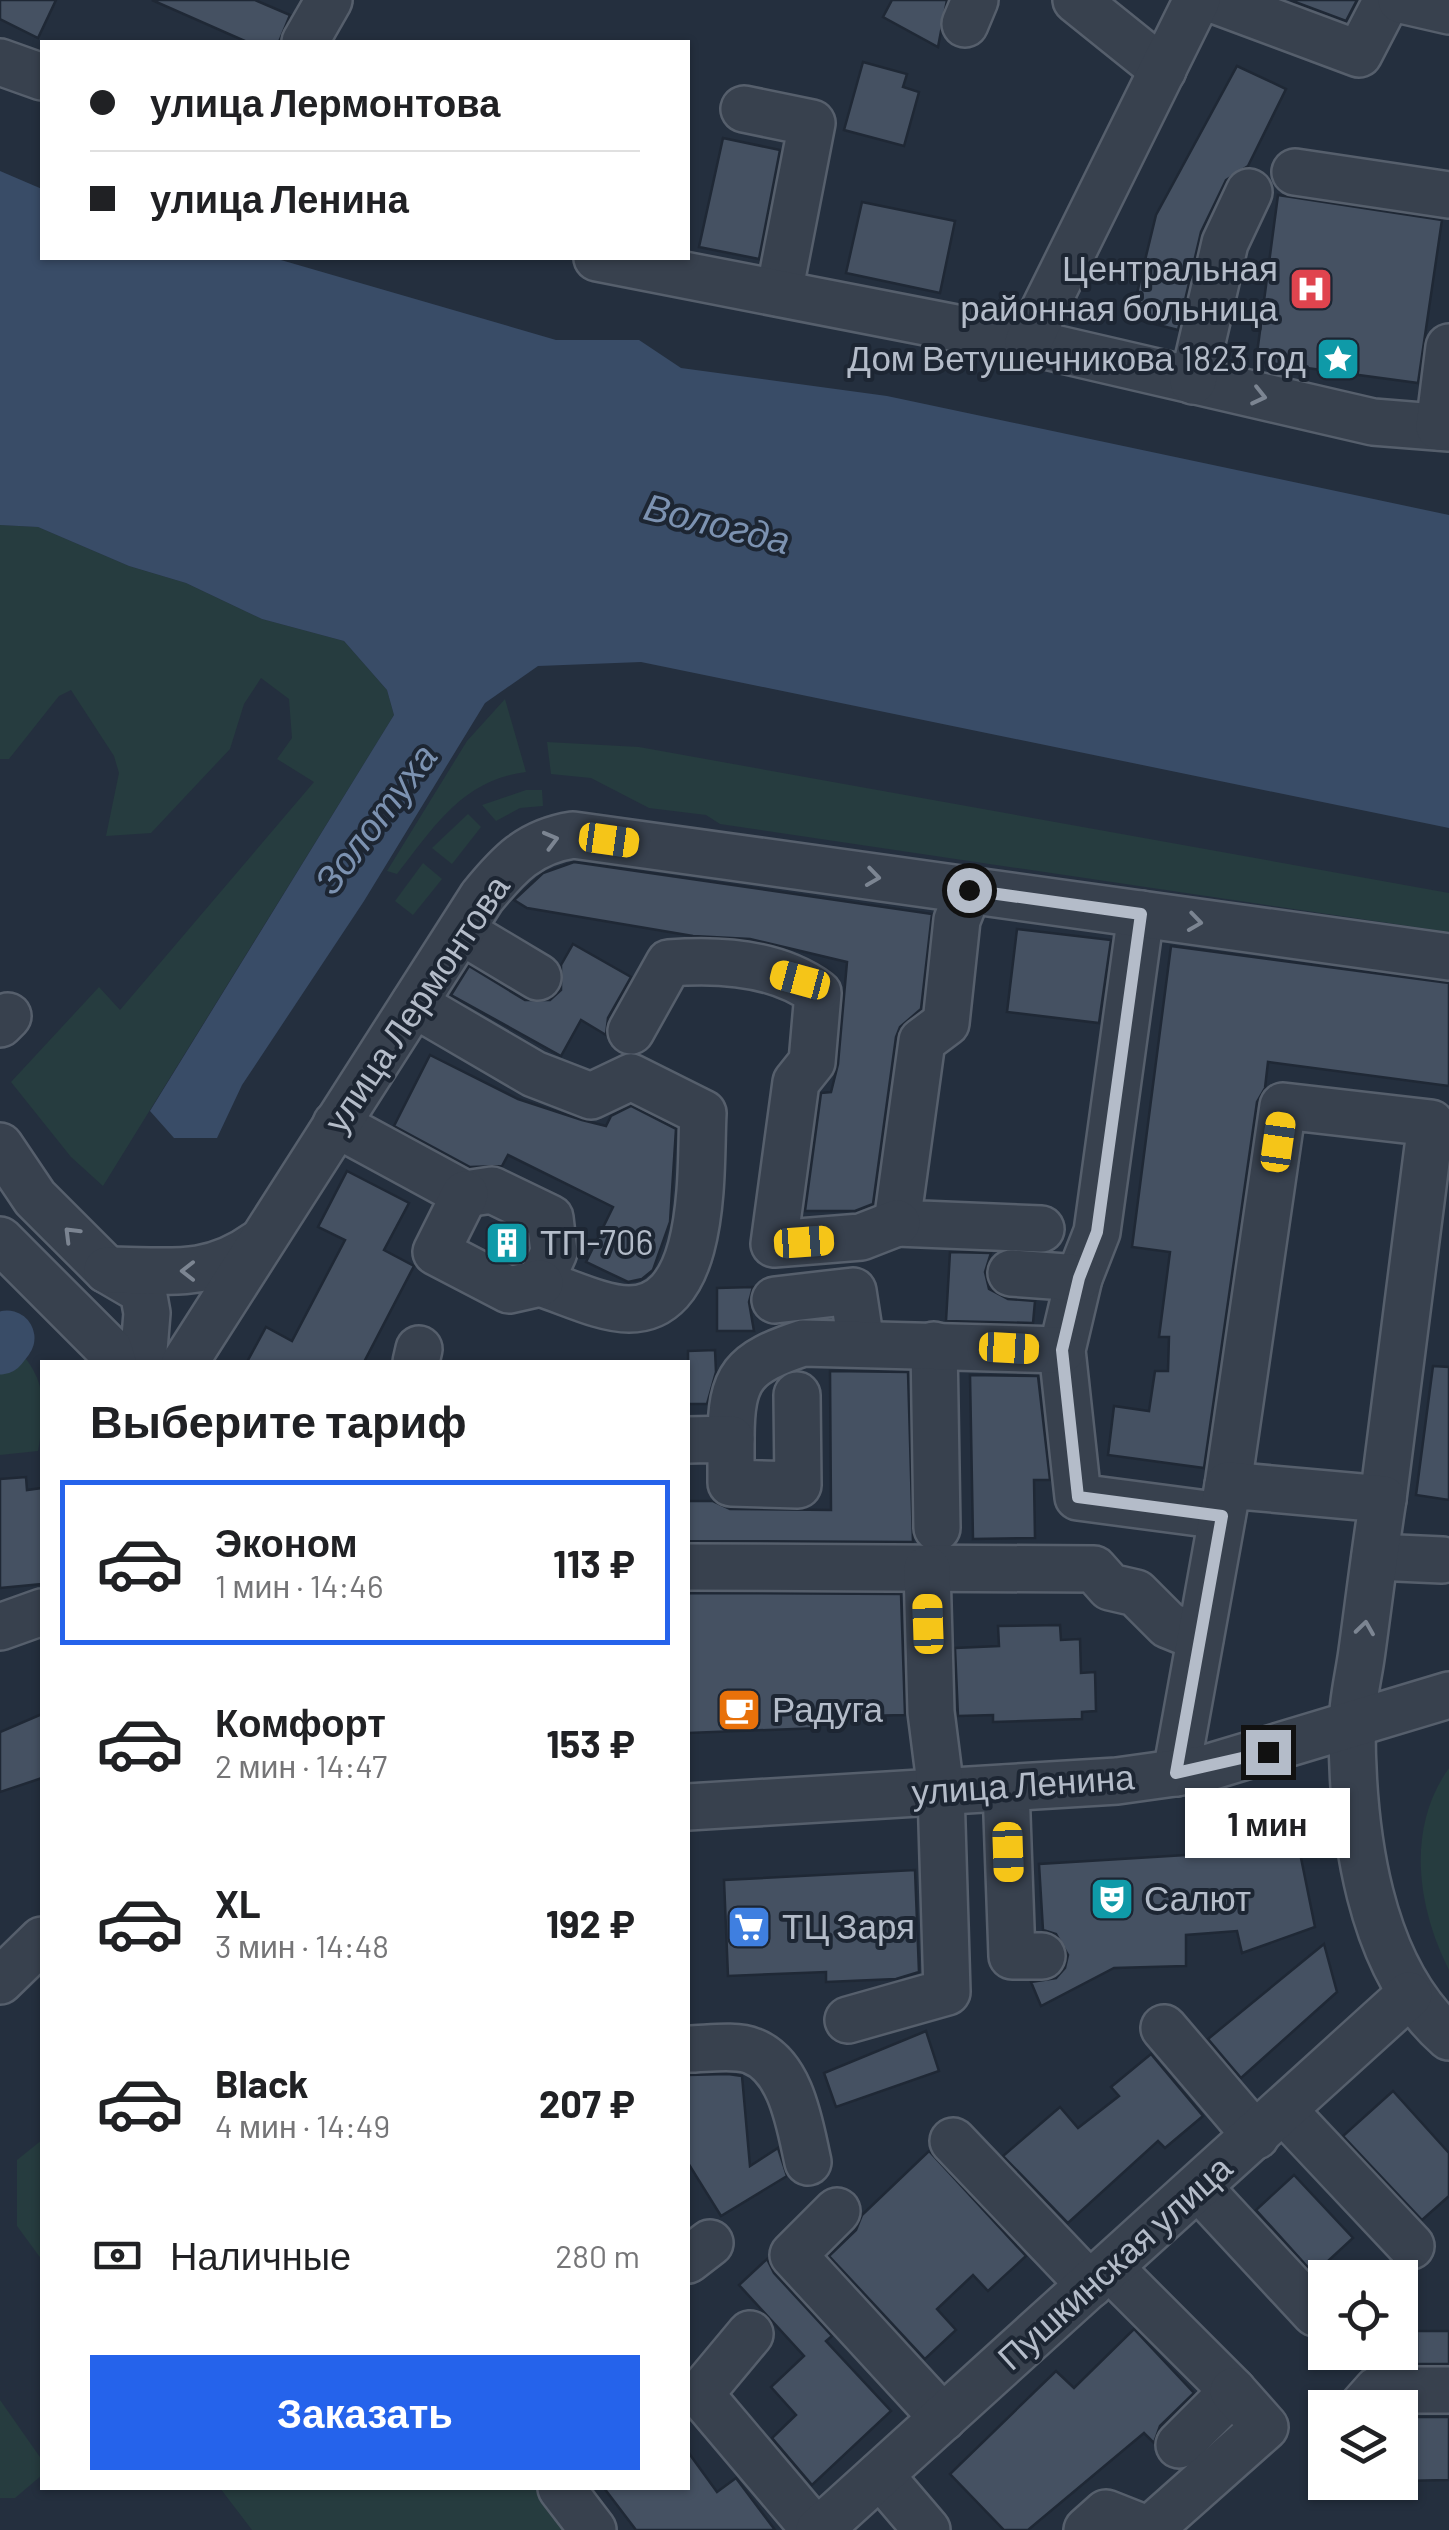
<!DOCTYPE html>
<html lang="ru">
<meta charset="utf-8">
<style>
body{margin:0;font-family:Barlow,sans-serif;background:#f6f6f6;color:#202124;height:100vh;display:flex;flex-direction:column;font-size:38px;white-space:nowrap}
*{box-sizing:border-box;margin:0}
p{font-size:32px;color:#757577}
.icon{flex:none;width:55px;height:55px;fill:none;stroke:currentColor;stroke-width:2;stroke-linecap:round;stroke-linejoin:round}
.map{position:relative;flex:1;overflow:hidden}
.panel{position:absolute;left:40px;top:1360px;width:650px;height:1130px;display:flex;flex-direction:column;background:#fff;border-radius:0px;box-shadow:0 2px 8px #0004}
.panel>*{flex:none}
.guide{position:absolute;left:40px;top:40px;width:650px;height:220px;border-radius:0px;box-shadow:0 2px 8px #0004;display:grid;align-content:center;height:220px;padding:0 50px;background:#fff}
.fabs{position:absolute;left:1308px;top:2260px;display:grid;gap:20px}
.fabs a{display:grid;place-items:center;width:110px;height:110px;border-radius:0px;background:#fff;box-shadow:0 2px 8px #0004;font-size:50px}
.end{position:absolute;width:45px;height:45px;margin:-22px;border:12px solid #b4bcc9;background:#111;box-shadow:0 0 0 5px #111}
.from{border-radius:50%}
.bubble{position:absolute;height:70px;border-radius:0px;background:#fff;box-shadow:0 2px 8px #0004;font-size:32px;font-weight:700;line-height:70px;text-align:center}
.car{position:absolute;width:30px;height:60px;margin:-30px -15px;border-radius:12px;box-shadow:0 0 8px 2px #0007;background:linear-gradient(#f5c518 24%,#345 0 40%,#f5c518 0 76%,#345 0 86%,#f5c518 0)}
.guide b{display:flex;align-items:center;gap:35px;height:95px;font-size:38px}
.guide b+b{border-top:2px solid #e0e0e0}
.guide i{width:25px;height:25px;background:#202124}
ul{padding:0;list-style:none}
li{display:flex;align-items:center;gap:30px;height:165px;margin:0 20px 15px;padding:0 30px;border:5px solid transparent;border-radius:0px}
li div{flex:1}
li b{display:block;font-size:38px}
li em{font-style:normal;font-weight:700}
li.on{border-color:#2563eb}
li>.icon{width:90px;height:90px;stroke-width:1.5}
h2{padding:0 50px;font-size:45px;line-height:120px}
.pay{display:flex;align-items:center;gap:25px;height:110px;padding:0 50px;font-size:38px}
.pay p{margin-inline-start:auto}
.primary-button{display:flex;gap:20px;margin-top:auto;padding:20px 50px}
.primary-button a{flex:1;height:115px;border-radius:0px;background:#2563eb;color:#fff;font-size:40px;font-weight:700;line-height:115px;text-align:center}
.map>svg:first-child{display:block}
.green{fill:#263c3f}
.water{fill:#394c67}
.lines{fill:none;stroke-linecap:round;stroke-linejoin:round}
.river{stroke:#394c67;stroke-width:55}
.building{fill:#455162;stroke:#1f2835;stroke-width:2.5}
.minor-casing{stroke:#565f6c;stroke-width:50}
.minor{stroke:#38414e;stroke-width:45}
.oneway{stroke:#7c8592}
.route{stroke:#b4bcc9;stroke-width:12}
.labels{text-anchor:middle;stroke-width:8;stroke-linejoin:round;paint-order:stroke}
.poi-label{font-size:35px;fill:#b4bcc9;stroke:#1d2633;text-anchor:start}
.street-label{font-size:35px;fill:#b4bcc9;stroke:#1d2633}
.water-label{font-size:38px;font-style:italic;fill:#7c92b1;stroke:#1d2633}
</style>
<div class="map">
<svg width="1449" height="2530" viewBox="0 0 1449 2530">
<rect width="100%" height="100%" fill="#242f3e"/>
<g class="green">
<polygon points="0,525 38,527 129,566 186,583 262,619 344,641 387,690 394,715 103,1186 71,1157 11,1082 99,987 120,1010 314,782 277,759 292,738 289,699 261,678 244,704 230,749 151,833 106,836 119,773 114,756 71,690 59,696 9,759 0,759"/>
<path d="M505,699l21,73c-64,8 -92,55 -129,102l-10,-3 80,-130z"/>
<polygon points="547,742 639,747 1449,893 1449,932 720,824 706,815 649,808 591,778 551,774"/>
<polygon points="526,790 542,790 543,806 520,808 496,821 482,805"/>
<polygon points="468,814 481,827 452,864 432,848"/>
<polygon points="423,863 442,879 413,915 395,901"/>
<path d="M0,1332c44,39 48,61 38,119l-38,4z"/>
<path d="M1449,1768v202c-32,-63 -43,-142 0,-202z"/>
<polygon points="42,2140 42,2260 17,2226 17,2160"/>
<polygon points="0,2400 42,2460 42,2475 15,2498 0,2498"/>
<polygon points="220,2488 540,2488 572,2530 252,2530"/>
</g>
<polygon class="water" points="0,171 42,189 42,258 274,258 556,340 639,340 681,368 887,396 1449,515 1449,828 641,662 538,666 485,703 364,901 242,1085 217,1138 174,1138 150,1111 394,715 387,690 344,641 262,619 186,583 129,566 38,527 0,525"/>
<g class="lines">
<polyline class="river" points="0,1347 7,1338"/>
</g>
<g class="building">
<polygon points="0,0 56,0 38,38 0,19"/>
<polygon points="152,0 255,0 290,15 279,42 247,42"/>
<polygon points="892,0 947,0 938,47 883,17"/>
<polygon points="1290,0 1357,0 1346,21"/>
<polygon points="863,62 907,74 903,87 919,92 904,146 844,130"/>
<polygon points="1237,66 1286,89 1248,166 1226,180 1201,232 1178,330 1131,318 1156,215"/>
<polygon points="723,138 780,150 759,259 699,247"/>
<polygon points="1278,195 1442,220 1418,383 1256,361"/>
<polygon points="862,202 955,221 940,293 846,273"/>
<polygon points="574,862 932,914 921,1009 900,1027 896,1037 873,1204 855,1211 805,1211 821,1093 831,1092 838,1064 847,962 750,939 693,936 527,908 514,900 543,873"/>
<polygon points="1017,929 1111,940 1099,1023 1007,1012"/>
<polygon points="573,944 631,977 608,1018 606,1035 581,1020 561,1056 451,995 469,966 525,1000 550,1000 561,990 561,965"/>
<polygon points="1171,946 1449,983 1449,1086 1268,1062 1265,1088 1257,1102 1204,1468 1108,1455 1114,1406 1149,1411 1155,1371 1168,1371 1169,1337 1159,1337 1170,1252 1132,1247"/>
<polygon points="430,1055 518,1099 582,1120 606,1126 611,1116 631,1106 676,1129 670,1222 653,1270 642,1279 628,1282 586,1262 613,1207 508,1155 502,1166 470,1167 394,1126"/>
<polygon points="347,1171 409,1203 384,1250 414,1266 364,1362 247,1362 266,1327 292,1341 345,1240 318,1227"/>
<polygon points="500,1223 526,1235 515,1262 486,1249"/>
<polygon points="950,1252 991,1253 985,1272 989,1289 1008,1299 1035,1301 1033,1323 946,1321"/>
<polygon points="753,1287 749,1302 754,1331 717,1331 717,1288"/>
<polygon points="715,1350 716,1372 707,1404 688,1404 688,1351"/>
<polygon points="1433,1366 1449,1367 1449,1500 1416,1495"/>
<polygon points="830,1371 908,1372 913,1542 688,1541 688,1501 713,1501 730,1509 831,1510"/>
<polygon points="970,1375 1038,1376 1050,1480 1034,1480 1035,1538 973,1539"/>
<polygon points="26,1477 27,1490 42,1488 42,1584 0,1588 0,1479"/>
<polygon points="688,1593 901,1594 905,1715 820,1717 820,1728 688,1733"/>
<polygon points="1060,1625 1061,1640 1080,1639 1081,1673 1095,1672 1096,1711 1082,1712 1082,1719 993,1722 993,1715 958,1716 955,1648 999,1646 998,1626"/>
<polygon points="42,1714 42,1778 0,1792 0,1732"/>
<polygon points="1299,1848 1315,1927 1242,1953 1237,1931 1186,1935 1186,1966 1114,1968 1041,2006 1031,1982 1056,1978 1065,1968 1068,1955 1056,1934 1043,1930 1039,1864"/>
<polygon points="915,1870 919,1972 896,1979 826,1982 826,1972 728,1976 724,1880"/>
<polygon points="1324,1944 1337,1992 1241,2078 1208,2039"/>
<polygon points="926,2031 939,2071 836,2107 824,2073"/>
<polygon points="1151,2054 1203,2116 1165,2148 1158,2141 1068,2223 1003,2156 1060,2107 1078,2128 1119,2096 1111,2087"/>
<polygon points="728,2074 742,2076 750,2166 778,2148 787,2176 721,2216 688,2163 688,2075"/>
<polygon points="1393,2091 1449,2153 1449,2196 1422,2220 1343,2136"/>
<polygon points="929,2151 1026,2256 988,2291 973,2275 937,2309 956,2330 925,2359 829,2256 856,2230 862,2215"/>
<polygon points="1294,2175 1353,2238 1314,2274 1256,2210"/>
<polygon points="767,2259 774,2273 832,2336 826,2341 891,2411 812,2485 772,2438 796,2415 771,2387 804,2356 739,2285"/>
<polygon points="1134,2329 1194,2393 1160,2426 1154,2443 1144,2433 1028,2530 1004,2530 950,2474 1056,2371 1074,2388"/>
<rect x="1417" y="2331" width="32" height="33"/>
<polygon points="1400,2417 1449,2417 1449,2480 1400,2481"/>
<polygon points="688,2452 717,2492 736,2478 775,2530 636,2530 604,2488 688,2488"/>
</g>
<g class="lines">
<defs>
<g id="minor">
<polyline points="1076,0 1163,70"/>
<polyline points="1214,0 1359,54 1387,0"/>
<polyline points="1401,0 1449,11"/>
<polyline points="965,24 975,0"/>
<polyline points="305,42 329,0"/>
<polyline points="0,62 42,77"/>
<polyline points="744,109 812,123 779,293"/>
<polyline points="1295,172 1449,195"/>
<polyline points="597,258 1028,342 1373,422 1449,428"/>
<polyline points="1028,342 1197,0"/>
<polyline points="1193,381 1225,243 1249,192"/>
<polyline points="1439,427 1449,347"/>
<polyline points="969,890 957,920 946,1023 922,1041 897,1223 1041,1229"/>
<polyline points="1141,914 1097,1232 1079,1278 1062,1350 1078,1497 1222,1516"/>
<polyline points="461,931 538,977"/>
<polyline points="0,1024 8,1016"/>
<path d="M631,1031l38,-68c50,-4 107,-1 149,30l-6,69 -16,20 -22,162 87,-7 36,-14"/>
<path d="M336,1124l129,70 27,-4 58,28 4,34 -14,31c26,8 62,26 89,26 80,0 71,-142 74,-196l-72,-36 -40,19 -57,-22 -120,-70"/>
<polyline points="0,1146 35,1198 107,1270 143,1291 147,1313 143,1362"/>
<polyline points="465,1194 436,1252 509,1290 540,1283"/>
<polyline points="0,1240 109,1349 113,1362"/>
<path d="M107,1270c59,0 100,10 150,-26"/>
<polyline points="1011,1273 1079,1278"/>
<polyline points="775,1300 853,1291 861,1343"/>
<polyline points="934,1345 937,1528"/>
<path d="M185,1362l297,-465c27,-33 47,-55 91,-62l876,122"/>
<polyline points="416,1362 419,1349"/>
<path d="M731,1439c0,-63 12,-76 72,-96l259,7"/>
<polyline points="688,1440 731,1439 731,1483 798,1485 797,1395"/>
<polyline points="1228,1485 1283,1106 1431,1123 1383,1499"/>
<polyline points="1375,1557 1442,1560"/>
<polyline points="688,1567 1094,1569 1110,1587 1136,1593 1168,1625 1200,1638"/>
<polyline points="0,1627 42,1612"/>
<path d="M1176,1773l52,-288 155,14c-8,51 -14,101 -21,152 -3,24 -10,50 -10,75 0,104 16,240 97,311"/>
<polyline points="1006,1788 1012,1956 1042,1956"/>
<polyline points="688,1807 1117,1781 1203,1769 1449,1695"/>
<polyline points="0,1981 42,1940"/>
<polyline points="848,2020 947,1992 941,1791 931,1712 927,1569"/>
<polyline points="1164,2028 1256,2136"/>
<path d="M688,2049c18,0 47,-5 64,2 40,15 48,76 56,111"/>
<polyline points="1284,2111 1411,2246"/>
<polyline points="953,2141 1090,2285"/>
<polyline points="1199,2188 1315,2313 1325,2304"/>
<polyline points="837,2211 793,2255 943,2418"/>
<polyline points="688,2260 710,2243"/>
<polyline points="1110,2268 1233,2391 1179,2445"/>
<polyline points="750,2334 700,2394 815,2530"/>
<polyline points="1361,2408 1377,2390 1449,2390"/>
<polyline points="880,2475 927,2530"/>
<polyline points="561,2488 593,2530"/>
<polyline points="819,2530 1409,1995"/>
<polyline points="1087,2530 1106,2513 1149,2530 1265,2427 1233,2391"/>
</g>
</defs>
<use href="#minor" class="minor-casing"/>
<use href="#minor" class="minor"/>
</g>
<defs><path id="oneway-chevron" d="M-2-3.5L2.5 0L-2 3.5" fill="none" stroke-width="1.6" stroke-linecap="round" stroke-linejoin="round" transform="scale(2.5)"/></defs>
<g class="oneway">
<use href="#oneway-chevron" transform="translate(1259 396) rotate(13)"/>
<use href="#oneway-chevron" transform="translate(551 840) rotate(-15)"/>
<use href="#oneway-chevron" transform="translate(873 877) rotate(8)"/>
<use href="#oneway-chevron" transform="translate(1195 922) rotate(8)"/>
<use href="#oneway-chevron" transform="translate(71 1234) rotate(-135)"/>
<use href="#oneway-chevron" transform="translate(188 1271) rotate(-180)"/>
<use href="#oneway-chevron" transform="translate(1365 1628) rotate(-82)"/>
</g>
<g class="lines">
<polyline class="route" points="969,890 1141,914 1097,1232 1079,1278 1062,1350 1078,1497 1222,1516 1176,1773 1268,1752"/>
</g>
<defs>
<symbol id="hospital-square" viewBox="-11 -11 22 22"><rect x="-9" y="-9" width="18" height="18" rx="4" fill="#e0444e" stroke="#1d2633"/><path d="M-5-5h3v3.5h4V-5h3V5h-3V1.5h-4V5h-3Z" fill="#fff"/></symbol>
<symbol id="sight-square" viewBox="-11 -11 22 22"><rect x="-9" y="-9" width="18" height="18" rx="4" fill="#0f9aa8" stroke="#1d2633"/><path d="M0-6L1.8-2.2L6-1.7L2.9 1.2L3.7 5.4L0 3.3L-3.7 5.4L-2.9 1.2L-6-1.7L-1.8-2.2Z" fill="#fff"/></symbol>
<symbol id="building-square" viewBox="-11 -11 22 22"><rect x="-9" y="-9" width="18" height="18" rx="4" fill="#0f9aa8" stroke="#1d2633"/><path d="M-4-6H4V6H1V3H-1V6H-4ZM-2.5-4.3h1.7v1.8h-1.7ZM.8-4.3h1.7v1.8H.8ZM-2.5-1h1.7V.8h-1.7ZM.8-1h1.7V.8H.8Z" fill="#fff"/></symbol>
<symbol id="cafe-square" viewBox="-11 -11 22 22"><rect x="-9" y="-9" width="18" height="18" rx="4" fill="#e8710a" stroke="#1d2633"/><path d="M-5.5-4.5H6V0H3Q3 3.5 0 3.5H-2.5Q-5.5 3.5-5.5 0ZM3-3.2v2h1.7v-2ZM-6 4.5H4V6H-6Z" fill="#fff"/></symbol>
<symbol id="theatre-square" viewBox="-11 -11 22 22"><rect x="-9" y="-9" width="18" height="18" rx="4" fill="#0f9aa8" stroke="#1d2633"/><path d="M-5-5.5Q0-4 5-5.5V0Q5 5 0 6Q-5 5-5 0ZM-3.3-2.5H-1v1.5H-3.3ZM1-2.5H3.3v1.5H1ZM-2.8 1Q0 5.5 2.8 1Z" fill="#fff"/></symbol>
<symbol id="supermarket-square" viewBox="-11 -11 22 22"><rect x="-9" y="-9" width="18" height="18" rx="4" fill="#3f7fe0" stroke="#1d2633"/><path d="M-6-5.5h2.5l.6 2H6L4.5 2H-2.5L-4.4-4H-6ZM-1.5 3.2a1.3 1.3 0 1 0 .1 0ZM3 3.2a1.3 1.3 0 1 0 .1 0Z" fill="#fff"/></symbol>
</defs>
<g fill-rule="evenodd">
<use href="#hospital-square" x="1286" y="264" width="50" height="50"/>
<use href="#sight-square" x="1313" y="334" width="50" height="50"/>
<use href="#building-square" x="482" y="1218" width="50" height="50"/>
<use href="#cafe-square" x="714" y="1685" width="50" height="50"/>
<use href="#theatre-square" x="1087" y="1874" width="50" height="50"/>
<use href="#supermarket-square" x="724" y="1902" width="50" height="50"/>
</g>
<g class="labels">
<g class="poi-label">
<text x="1278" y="281" text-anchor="end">Центральная<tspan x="1278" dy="40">районная больница</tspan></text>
<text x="1306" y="371" text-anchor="end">Дом Ветушечникова 1823 год</text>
<text x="540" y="1255">ТП-706</text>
<text x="772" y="1722">Радуга</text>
<text x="1144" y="1911">Салют</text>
<text x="782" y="1939">ТЦ Заря</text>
</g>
<g class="street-label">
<text transform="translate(417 1004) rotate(-56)" y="12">улица Лермонтова</text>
<text transform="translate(1023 1785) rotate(-4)" y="12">улица Ленина</text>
<text transform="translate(1115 2263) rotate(-42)" y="12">Пушкинская улица</text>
</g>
<g class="water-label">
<text transform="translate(717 524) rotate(14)" y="13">Вологда</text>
<text transform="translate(376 819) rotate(-53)" y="13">Золотуха</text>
</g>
</g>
</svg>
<div class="fabs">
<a><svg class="icon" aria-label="locate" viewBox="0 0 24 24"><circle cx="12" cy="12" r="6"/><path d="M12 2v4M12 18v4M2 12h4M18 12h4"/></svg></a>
<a><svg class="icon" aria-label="layers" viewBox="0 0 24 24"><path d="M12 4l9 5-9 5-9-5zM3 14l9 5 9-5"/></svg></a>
</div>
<i class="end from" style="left:969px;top:890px"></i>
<i class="end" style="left:1268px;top:1752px"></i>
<div class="bubble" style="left:1185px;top:1788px;width:165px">1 мин</div>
<i class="car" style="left:609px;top:840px;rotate:98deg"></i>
<i class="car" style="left:800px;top:980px;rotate:285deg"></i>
<i class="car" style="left:1278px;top:1142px;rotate:8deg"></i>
<i class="car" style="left:804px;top:1242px;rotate:86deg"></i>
<i class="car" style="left:1009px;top:1348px;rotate:93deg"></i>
<i class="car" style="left:928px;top:1624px;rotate:358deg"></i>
<i class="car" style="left:1008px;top:1852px;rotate:178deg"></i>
<div class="guide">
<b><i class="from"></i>улица Лермонтова</b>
<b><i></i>улица Ленина</b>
</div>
<section class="panel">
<h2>Выберите тариф</h2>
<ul>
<li class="on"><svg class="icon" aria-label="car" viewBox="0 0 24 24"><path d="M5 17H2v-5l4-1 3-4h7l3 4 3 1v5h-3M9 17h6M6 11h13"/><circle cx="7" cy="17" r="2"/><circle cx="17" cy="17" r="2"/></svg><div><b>Эконом</b><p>1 мин · 14:46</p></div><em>113 ₽</em></li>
<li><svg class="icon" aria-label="car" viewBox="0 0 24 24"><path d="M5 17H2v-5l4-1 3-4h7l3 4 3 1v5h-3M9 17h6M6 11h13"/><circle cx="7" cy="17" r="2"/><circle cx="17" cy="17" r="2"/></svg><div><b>Комфорт</b><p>2 мин · 14:47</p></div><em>153 ₽</em></li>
<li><svg class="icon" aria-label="car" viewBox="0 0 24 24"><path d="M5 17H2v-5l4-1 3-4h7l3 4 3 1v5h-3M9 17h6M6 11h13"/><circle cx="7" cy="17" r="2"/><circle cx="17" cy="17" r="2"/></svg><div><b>XL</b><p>3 мин · 14:48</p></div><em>192 ₽</em></li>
<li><svg class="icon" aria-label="car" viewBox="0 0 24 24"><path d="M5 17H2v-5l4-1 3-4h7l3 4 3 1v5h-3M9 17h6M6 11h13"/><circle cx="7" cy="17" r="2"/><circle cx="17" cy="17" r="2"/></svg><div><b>Black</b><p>4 мин · 14:49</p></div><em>207 ₽</em></li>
</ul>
<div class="pay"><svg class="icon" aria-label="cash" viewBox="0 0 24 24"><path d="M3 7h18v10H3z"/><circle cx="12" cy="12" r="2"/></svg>Наличные<p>280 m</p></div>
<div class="primary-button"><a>Заказать</a></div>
</section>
</div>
